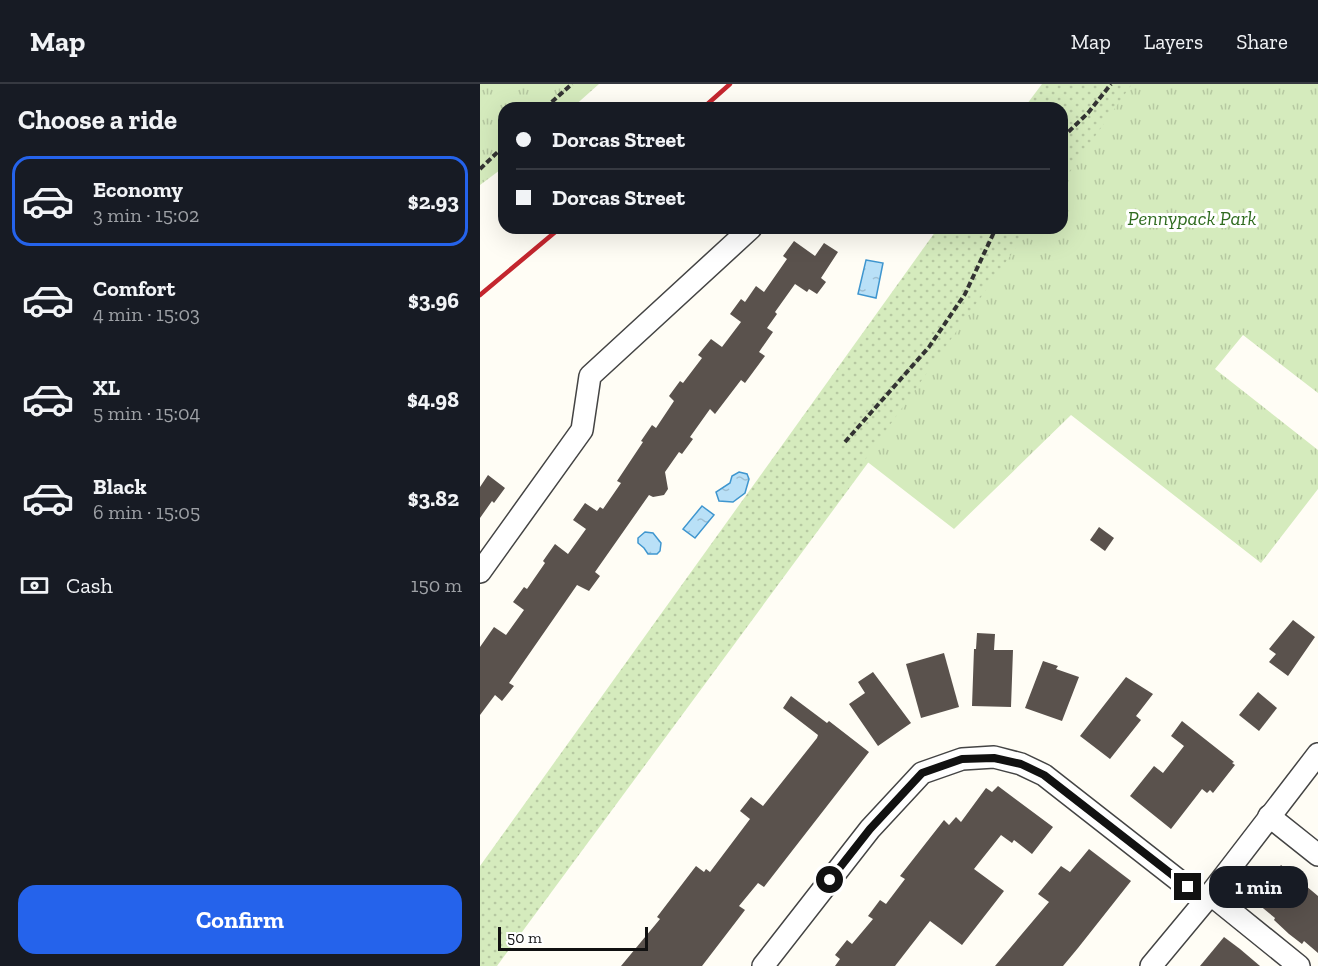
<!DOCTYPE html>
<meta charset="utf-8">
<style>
body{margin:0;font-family:"Zilla Slab",serif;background:#242831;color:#f1f3f6;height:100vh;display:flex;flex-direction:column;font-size:22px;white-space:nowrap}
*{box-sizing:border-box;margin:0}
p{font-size:20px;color:#9ea1a6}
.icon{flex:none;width:33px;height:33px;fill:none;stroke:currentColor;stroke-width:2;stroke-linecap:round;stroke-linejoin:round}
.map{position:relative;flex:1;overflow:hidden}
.sheet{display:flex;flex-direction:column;background:#171b24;width:480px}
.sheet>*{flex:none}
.guide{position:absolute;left:18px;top:18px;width:570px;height:132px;border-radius:18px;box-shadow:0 6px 24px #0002;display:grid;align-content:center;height:132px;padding:0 18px;background:#171b24}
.scale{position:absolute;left:18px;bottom:15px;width:150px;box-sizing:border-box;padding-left:6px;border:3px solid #111;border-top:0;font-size:16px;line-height:21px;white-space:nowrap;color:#111;-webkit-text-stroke:4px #fff;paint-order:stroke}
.end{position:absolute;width:27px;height:27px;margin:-14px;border:8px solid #111;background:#fff;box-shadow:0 0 0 3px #fff}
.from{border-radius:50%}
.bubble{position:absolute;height:42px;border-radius:18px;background:#171b24;box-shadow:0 6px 24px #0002;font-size:20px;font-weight:700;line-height:42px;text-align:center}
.guide b{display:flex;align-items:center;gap:21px;height:57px;font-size:22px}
.guide b+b{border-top:2px solid #363941}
.guide i{width:15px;height:15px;background:#f1f3f6}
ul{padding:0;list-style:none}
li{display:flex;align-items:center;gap:18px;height:90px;margin:0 12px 9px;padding:0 6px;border:3px solid transparent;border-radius:18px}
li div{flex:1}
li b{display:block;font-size:22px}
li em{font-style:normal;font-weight:700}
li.active{border-color:#2563eb}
li>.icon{width:54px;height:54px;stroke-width:1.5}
h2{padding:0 18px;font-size:27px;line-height:72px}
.pay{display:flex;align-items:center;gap:15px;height:66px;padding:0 18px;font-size:22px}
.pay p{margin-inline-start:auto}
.primary-button{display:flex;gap:12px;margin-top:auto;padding:12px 18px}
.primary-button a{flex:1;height:69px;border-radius:18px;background:#2563eb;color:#fff;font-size:24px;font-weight:700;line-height:69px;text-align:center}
header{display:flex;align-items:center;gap:36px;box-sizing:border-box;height:84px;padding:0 30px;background:#171b24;border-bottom:2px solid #363941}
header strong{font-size:28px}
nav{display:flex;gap:33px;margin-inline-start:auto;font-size:21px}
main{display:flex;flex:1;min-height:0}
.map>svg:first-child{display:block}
.grass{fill:url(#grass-dots)}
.park{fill:url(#park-tufts)}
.water{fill:url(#water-ripples);stroke:#3f96cf;stroke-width:1.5}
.building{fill:#5a524d}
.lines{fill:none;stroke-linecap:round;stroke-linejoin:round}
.minor-casing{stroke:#444;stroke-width:24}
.path{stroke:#333;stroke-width:4;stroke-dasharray:6 3;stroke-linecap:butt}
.minor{stroke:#fff;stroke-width:21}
.rail{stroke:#c4262e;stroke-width:4.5}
.route{stroke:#111;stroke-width:8}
.labels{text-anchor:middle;stroke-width:6;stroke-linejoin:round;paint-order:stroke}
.park-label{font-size:20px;font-style:italic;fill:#2f6b1f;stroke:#fff}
</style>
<header>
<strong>Map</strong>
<nav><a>Map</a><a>Layers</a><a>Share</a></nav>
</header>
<main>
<section class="sheet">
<h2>Choose a ride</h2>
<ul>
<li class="active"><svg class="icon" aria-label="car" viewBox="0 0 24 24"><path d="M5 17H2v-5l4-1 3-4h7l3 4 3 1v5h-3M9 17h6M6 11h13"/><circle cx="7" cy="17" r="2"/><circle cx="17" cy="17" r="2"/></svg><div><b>Economy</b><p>3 min · 15:02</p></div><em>$2.93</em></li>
<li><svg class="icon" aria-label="car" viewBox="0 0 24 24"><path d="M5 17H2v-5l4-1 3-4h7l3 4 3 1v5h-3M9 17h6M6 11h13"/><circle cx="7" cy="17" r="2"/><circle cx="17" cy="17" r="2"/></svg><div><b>Comfort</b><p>4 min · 15:03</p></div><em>$3.96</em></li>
<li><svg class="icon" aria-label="car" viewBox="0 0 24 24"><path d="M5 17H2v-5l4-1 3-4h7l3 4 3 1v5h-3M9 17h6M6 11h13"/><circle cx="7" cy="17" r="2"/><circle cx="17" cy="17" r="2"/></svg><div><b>XL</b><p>5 min · 15:04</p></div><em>$4.98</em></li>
<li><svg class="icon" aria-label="car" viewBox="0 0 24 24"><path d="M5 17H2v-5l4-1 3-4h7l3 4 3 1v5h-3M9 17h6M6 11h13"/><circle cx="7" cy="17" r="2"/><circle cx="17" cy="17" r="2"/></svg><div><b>Black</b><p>6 min · 15:05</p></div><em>$3.82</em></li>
</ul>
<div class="pay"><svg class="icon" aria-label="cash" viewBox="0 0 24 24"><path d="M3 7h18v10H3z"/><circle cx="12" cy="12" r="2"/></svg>Cash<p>150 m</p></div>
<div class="primary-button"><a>Confirm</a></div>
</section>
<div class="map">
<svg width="838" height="882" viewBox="0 0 838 882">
<defs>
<pattern id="grass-dots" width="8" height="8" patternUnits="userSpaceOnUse" patternTransform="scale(1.5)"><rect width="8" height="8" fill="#d5ebbd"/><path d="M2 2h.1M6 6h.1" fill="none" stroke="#b6c8a1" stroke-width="1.8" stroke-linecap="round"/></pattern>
<pattern id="park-tufts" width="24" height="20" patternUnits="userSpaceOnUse" patternTransform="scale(1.5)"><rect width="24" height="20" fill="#d5ebbd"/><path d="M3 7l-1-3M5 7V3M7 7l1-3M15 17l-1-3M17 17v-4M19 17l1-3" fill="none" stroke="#b6c8a1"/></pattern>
<pattern id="water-ripples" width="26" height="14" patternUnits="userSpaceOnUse" patternTransform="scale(1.5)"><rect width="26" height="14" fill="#b9e0f7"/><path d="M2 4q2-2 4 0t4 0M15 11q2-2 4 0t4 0" fill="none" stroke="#9ebfd3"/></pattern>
</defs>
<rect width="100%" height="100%" fill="#fffdf5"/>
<g class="grass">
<polygon points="562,0 661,0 582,110 582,24 544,24"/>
<polygon points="458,144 558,144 396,368 17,882 0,882 0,782"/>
</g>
<g class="park">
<polygon points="0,0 119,0 92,24 24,24 24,83 0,101"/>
<polygon points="652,0 838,0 838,309 763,251 735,285 838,366 838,405 781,479 591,331 474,445 385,376 550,144 582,144 582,99"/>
</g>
<g class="water">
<polygon points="386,176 403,179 396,214 378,210"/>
<polygon points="259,388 267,390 269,395 265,409 253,418 239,417 236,408 250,399 252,392"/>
<polygon points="222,422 234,431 215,454 203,445"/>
<polygon points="165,448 173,449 181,459 180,467 177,470 168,470 164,464 158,459 158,454"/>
</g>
<g class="building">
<polygon points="314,157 335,172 344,159 358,168 341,194 346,198 337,210 329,205 327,208 315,200 295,228 297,230 287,244 293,248 279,268 285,272 265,299 261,296 235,330 230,325 210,353 213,355 202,370 199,368 185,388 188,405 184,411 173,413 169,411 115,488 120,492 109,507 97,501 29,599 34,602 22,617 15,611 0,631 0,563 14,543 26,551 44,526 33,518 44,503 47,505 65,479 63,477 75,460 88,470 106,445 93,436 105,419 117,427 120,423 123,425 141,399 137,397 163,358 161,357 172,341 176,344 194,317 189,312 200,297 203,299 222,274 218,271 231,255 242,263 261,238 250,230 261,215 265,218 276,202 284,208 307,175 303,172"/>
<polygon points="8,391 25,404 14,419 12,417 0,434 0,403"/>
<polygon points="619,443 634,454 625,467 610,456"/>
<polygon points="813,536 835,553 808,592 789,578 796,570 789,565"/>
<polygon points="497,549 515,550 514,566 533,566 531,623 492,622 494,565 496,565"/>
<polygon points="464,569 479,623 441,634 426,580"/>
<polygon points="563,577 578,582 576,585 599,593 582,637 545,624"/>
<polygon points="393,588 431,639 398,662 369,620 385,609 378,598"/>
<polygon points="646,593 673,610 656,632 661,636 630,675 600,652"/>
<polygon points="778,608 797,624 779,647 759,631"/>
<polygon points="311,612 347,639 349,637 389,668 284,803 278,799 259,822 265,826 222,882 141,882 180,835 177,833 216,782 224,788 226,785 230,788 270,735 260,727 271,713 283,722 337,654 338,651 303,624"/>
<polygon points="702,637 754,678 752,679 755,681 733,709 730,706 727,709 722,705 691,745 650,712 674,682 683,689 704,662 691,652"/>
<polygon points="518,702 573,743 552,770 534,756 532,759 521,751 494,785 524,807 482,861 450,837 415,882 355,882 360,875 355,871 367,856 372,860 393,835 388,832 400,816 406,820 425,795 420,792 464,736 469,741 476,733 481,738 506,704 512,708"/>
<polygon points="609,765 651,797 598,864 583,882 515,882 569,818 558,810 581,782 590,788"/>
<polygon points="801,781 838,812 838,869 824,857 822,860 809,850 794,836 795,834 773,816"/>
<polygon points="744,853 760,865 780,882 720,882"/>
</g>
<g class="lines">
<defs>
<g id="minor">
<polyline points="0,488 102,346 110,292 271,144"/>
<polyline points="789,732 838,771"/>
<polyline points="730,810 819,882"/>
<polyline points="283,882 390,745 442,689 482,675 514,673 541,680 564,691 725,817"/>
<polyline points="671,882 725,817 838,670"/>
</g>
</defs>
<use href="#minor" class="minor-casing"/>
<g class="path">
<polyline points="65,24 92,0"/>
<polyline points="582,54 608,29 631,0"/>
<polyline points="0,85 24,62"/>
<polyline points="365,358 449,263 485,210 516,144"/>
</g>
<use href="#minor" class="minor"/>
<g class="rail">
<polyline points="223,24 250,0"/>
<polyline points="0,211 80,144"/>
</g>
</g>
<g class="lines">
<polyline class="route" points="350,796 390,745 442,689 482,675 514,674 541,680 564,691 708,803"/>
</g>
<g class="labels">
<g class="park-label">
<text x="712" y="141">Pennypack Park</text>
</g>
</g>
</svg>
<div class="scale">50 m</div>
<i class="end from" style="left:350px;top:796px"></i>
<i class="end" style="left:708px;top:803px"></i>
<div class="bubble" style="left:729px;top:782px;width:99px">1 min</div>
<div class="guide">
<b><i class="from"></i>Dorcas Street</b>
<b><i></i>Dorcas Street</b>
</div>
</div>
</main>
